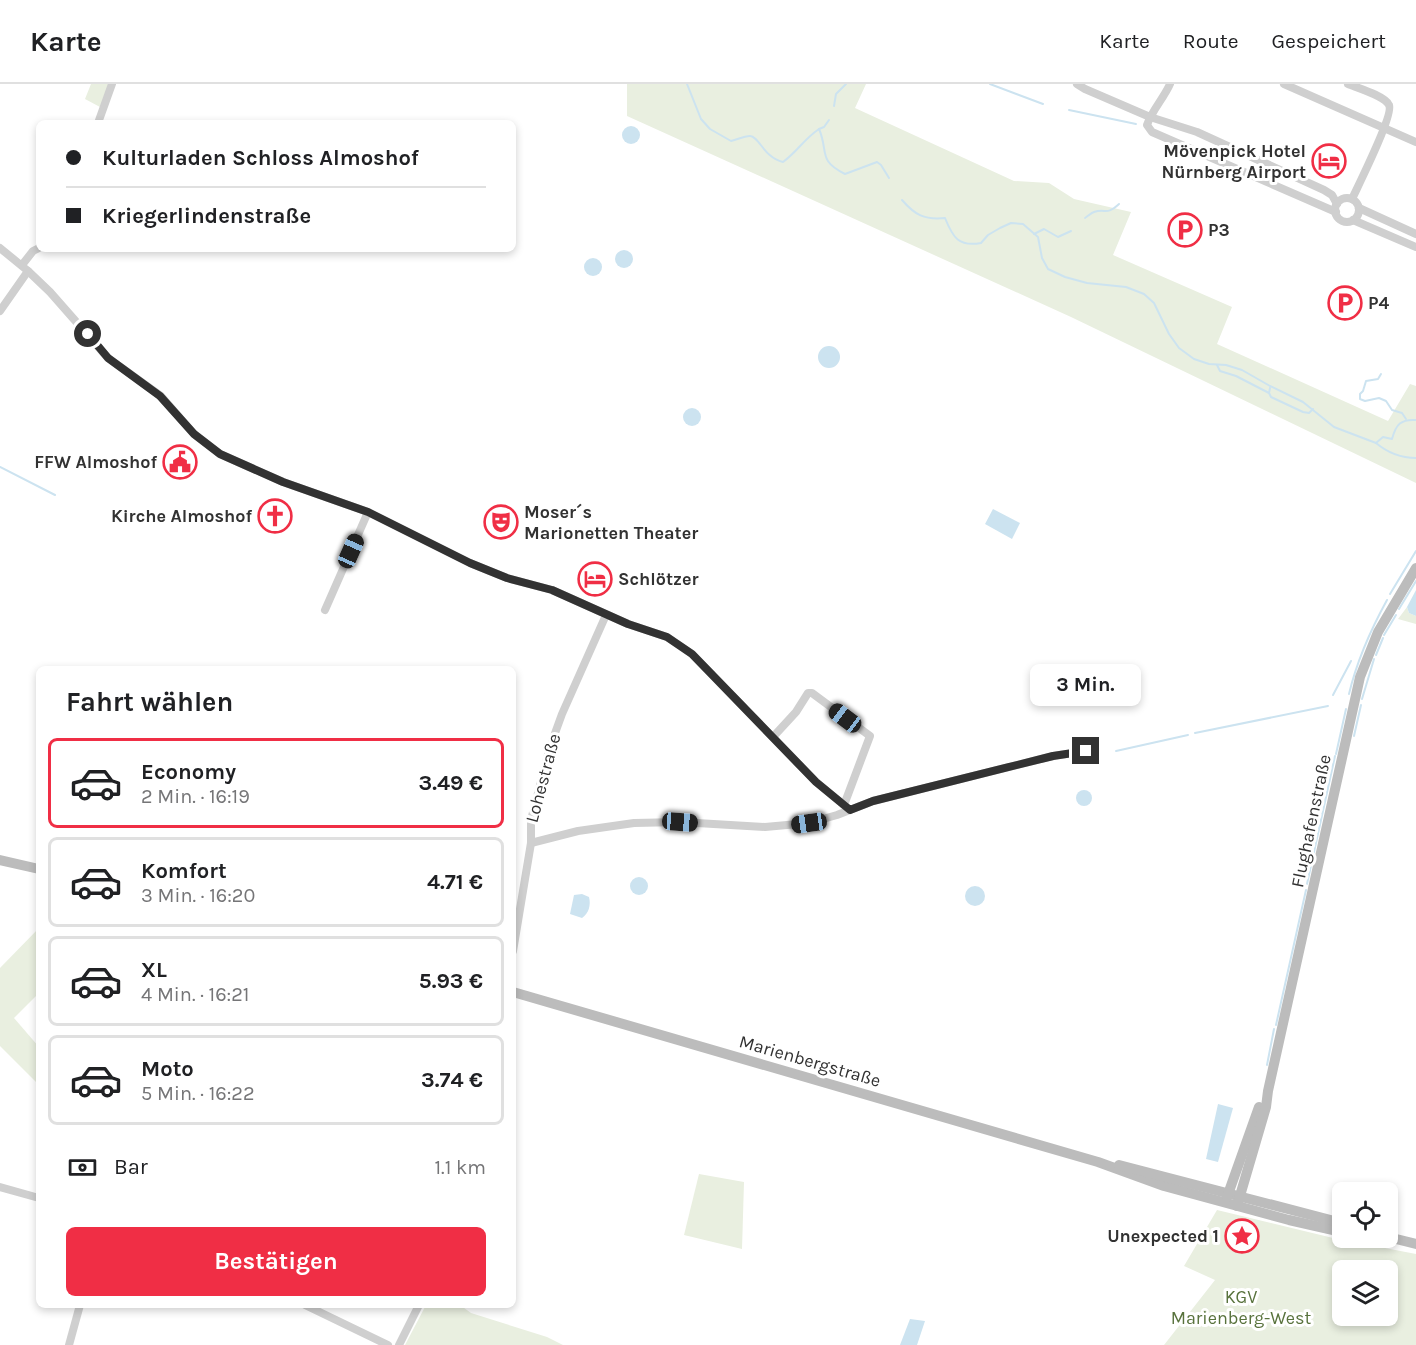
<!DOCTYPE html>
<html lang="de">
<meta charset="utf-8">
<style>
body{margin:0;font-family:Karla,sans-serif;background:#f6f6f6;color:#202124;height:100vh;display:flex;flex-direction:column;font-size:22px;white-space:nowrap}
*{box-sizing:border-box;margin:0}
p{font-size:20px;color:#757577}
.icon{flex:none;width:33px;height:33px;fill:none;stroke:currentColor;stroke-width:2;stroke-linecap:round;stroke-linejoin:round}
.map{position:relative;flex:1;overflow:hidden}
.side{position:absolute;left:36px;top:582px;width:480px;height:642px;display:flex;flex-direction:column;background:#fff;border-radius:9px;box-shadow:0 3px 9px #0003}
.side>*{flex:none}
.hud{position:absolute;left:36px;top:36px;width:480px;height:132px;border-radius:9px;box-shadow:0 3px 9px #0003;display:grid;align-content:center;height:132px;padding:0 30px;background:#fff}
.fabs{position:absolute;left:1332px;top:1098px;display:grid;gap:12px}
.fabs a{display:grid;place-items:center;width:66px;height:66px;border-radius:9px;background:#fff;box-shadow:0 3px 9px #0003;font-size:30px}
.end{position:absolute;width:27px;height:27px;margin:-14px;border:8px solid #323232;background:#fff;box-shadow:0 0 0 3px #fff}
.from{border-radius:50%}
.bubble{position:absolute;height:42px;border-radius:9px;background:#fff;box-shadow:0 3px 9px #0003;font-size:20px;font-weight:700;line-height:42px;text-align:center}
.car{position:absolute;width:18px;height:36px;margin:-18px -9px;border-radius:8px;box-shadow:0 0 4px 2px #0007;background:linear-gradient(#222 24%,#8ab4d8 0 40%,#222 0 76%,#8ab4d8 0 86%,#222 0)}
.hud b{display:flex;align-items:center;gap:21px;height:57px;font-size:22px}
.hud b+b{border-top:2px solid #e0e0e0}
.hud i{width:15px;height:15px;background:#202124}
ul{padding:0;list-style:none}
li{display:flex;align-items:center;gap:18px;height:90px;margin:0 12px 9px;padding:0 18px;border:3px solid #e0e0e0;border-radius:9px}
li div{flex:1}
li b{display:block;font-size:22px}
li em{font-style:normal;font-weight:700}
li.current{border-color:#f02e45}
li>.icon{width:54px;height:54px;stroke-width:1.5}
h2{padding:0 30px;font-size:27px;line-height:72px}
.pay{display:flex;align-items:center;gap:15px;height:66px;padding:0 30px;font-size:22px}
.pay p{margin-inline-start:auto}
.button{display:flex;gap:12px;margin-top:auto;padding:12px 30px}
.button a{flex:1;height:69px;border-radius:9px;background:#f02e45;color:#fff;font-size:24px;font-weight:700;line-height:69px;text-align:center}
header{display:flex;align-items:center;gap:36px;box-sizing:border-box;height:84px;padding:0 30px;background:#fff;border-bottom:2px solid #e0e0e0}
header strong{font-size:28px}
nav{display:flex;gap:33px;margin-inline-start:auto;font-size:21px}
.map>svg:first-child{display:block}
.green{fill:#e9efe0;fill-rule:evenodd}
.water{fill:#cce3f0}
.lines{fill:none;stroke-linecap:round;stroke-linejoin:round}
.stream{stroke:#cce3f0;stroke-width:2}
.minor{stroke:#cfcfcf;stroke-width:8}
.secondary{stroke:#bcbcbc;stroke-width:10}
.route{stroke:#323232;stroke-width:8}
.labels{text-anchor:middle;stroke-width:6;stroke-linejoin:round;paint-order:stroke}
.poi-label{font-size:18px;font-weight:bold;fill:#323232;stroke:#fff;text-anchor:end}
.street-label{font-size:18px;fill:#323232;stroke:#fff}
.park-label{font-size:18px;fill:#58723c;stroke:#fff}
</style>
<header>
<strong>Karte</strong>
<nav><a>Karte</a><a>Route</a><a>Gespeichert</a></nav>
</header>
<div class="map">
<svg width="1416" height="1261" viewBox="0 0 1416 1261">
<rect width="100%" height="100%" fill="#fff"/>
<g class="green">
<polygon points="91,0 109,0 100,23 85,15"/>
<polygon points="627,0 866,0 855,24 1014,97 1049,99 1074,115 1131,128 1113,171 1232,223 1217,260 1388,337 1410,300 1416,302 1416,399 1071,233 627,32"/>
<polygon points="1407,523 1409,529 1416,532 1416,540 1398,535"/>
<polygon points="39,844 39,909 14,934 39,963 39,1001 0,962 0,884"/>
<polygon points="699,1090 744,1098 742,1165 684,1151"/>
<path d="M1217,1126l116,28 83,16v91h-252l51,-65 -31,-14zM1342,1186h46v46h-46z"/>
<polygon points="426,1221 460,1221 471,1229 547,1253 563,1261 405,1261"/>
</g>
<g class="water">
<circle cx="631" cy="51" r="9"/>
<circle cx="624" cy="175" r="9"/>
<circle cx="593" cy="183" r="9"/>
<circle cx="829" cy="273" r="11"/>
<circle cx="692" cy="333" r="9"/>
<polygon points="993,425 1020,439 1012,455 985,440"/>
<polygon points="1416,506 1416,532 1409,529 1407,523"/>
<circle cx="1084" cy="714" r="8"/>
<circle cx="639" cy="802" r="9"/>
<circle cx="975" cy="812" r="10"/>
<path d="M582,810l7,3c2,8 0,16 -7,21l-12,-4 4,-19z"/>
<polygon points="1218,1020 1233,1024 1218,1078 1206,1075"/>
<polygon points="910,1235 925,1237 917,1261 900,1261"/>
</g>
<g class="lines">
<g class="stream">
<path d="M687,0l14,35 9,10 21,12c5,-1 13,-5 19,-5 9,0 14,22 33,26 15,-11 20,-22 36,-33 10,23 -2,31 26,45l32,-12 4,3 8,13"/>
<polyline points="990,0 1043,20"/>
<polyline points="834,22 836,10 846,0"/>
<polyline points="1069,26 1136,40"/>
<polyline points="819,45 824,43 829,36"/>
<path d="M902,116c13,15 22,20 43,18 8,20 14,29 36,25l7,-8 12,-7 11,-5 12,1 15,13 4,21 6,11 17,8 22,6 39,4 18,7 10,9 15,31 10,14 15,11 15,5 17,1 16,5 28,16 33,16 31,25 42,16 7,-6 9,2c4,-15 9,-20 24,-19"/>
<path d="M1085,134c3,-2 6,-5 9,-6 12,-4 12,4 25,-8"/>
<polyline points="1034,150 1044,145 1058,153 1071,147"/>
<polyline points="1217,281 1220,287 1236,292 1269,309"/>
<polyline points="1381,290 1378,295 1366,297 1363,307 1360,310 1360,315 1365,317 1379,314 1386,317 1392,326 1402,329 1406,335"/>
<polyline points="1270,304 1269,309 1271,313 1303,328 1309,329 1313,325"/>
<path d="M1376,359c12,10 25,15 40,15"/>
<polyline points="0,383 55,411"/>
<polyline points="1390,510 1416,467"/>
<polyline points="1399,525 1416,497"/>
<polyline points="1384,551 1396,531"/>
<polyline points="1376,571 1383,554"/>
<path d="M1349,610c8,-34 21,-63 38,-94"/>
<polyline points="1333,611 1351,577"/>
<polyline points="1362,615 1374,575"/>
<polyline points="1195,649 1328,622"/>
<polyline points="1354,652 1361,621"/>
<polyline points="1116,667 1188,651"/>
<polyline points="1336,670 1346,625"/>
<polyline points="1307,800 1335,672"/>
<polyline points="1276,941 1306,806"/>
<polyline points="1267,981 1274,945"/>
</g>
<g class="minor">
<polyline points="1077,0 1085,5 1150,33 1197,48 1324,106 1332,111 1337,120"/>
<path d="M1170,0c-6,14 -18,26 -23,41l5,7 184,80"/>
<polyline points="1284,0 1416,58"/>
<path d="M1348,0c10,4 37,12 41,21 5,9 -31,81 -37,94"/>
<polyline points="98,39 112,0"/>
<circle cx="1347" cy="126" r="12"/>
<polyline points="1359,124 1416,150"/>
<polyline points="1353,136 1416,163"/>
<polyline points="0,164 28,187 50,208 108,274 161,312 194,350 220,370 283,398 368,428 470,479 507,494 552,506 628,540 667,553 692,570 816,698 850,726"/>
<polyline points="22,181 33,167 39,164"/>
<polyline points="0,227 28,187"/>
<polyline points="325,526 368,428"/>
<polyline points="773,653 796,628 808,609 812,609 870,652 844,721"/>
<polyline points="531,759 578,747 634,739 680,738 765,743 809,739 837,731 873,717 1053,672 1086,667"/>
<polyline points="513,867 531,759 531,736 550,663 562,630 606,531"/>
<polyline points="0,1103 39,1114"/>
<polyline points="305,1221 388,1261"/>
<polyline points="69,1261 80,1221"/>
<polyline points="399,1261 419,1221"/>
</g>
<g class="secondary">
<polyline points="0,776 39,785"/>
<polyline points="513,908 1098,1078 1164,1102 1289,1136 1342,1148"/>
<polyline points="1119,1081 1342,1139"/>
<polyline points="1227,1113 1259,1023"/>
<polyline points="1237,1122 1266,1023 1268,1007 1360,593 1378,548 1416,484"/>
<polyline points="1388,1153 1416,1160"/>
</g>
</g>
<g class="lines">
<polyline class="route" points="88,250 108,274 160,312 194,350 220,370 283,398 368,428 470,479 507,494 552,506 628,540 667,553 692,570 816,698 850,726 873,717 1053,672 1086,667"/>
</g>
<defs>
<symbol id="hotel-ring" viewBox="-11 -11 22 22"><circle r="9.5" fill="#fff" stroke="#f02e45" stroke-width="1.5"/><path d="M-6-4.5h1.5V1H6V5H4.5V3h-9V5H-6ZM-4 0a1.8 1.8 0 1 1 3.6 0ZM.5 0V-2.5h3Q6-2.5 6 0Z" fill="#f02e45"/></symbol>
<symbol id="parking-ring" viewBox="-11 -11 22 22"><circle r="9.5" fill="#fff" stroke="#f02e45" stroke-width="1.5"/><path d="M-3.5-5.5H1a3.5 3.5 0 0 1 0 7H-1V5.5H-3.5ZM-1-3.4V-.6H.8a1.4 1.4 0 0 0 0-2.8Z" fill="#f02e45"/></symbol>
<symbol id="civic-ring" viewBox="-11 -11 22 22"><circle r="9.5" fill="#fff" stroke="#f02e45" stroke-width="1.5"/><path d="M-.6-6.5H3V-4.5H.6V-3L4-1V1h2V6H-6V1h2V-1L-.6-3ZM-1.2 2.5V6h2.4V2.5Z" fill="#f02e45"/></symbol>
<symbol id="church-ring" viewBox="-11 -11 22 22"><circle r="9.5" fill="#fff" stroke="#f02e45" stroke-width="1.5"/><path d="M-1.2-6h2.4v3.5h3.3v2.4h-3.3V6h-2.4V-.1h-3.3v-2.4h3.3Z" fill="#f02e45"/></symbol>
<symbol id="theatre-ring" viewBox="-11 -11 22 22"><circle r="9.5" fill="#fff" stroke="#f02e45" stroke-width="1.5"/><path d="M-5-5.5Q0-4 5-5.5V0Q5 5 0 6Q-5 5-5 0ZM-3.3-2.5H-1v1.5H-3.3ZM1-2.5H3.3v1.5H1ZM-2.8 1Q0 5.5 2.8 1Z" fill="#f02e45"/></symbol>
<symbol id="sight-ring" viewBox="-11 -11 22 22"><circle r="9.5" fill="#fff" stroke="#f02e45" stroke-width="1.5"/><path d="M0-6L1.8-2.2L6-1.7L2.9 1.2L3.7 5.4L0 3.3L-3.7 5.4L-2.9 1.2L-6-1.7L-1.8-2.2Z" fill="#f02e45"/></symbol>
</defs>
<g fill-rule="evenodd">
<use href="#hotel-ring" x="1310" y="58" width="38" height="38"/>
<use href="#parking-ring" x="1166" y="127" width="38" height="38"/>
<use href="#parking-ring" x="1326" y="200" width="38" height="38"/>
<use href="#civic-ring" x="161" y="359" width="38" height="38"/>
<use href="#church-ring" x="256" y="413" width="38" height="38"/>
<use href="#theatre-ring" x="482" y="419" width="38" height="38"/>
<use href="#hotel-ring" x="576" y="476" width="38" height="38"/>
<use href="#sight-ring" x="1223" y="1133" width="38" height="38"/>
</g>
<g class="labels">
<g class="poi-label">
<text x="1306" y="73">Mövenpick Hotel<tspan x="1306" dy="21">Nürnberg Airport</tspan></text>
<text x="1208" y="152" text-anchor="start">P3</text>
<text x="1368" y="225" text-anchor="start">P4</text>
<text x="157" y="384">FFW Almoshof</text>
<text x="524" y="434" text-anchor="start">Moser´s<tspan x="524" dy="21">Marionetten Theater</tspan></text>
<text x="252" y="438">Kirche Almoshof</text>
<text x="618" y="501" text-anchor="start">Schlötzer</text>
<text x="1219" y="1158">Unexpected 1</text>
</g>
<g class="street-label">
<text transform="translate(543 694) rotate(-75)" y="6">Lohestraße</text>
<text transform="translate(1311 737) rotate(-78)" y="6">Flughafenstraße</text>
<text transform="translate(810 977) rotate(16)" y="6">Marienbergstraße</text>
</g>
<g class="park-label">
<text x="1241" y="1219">KGV<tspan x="1241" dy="21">Marienberg-West</tspan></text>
</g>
</g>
</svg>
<div class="fabs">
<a><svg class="icon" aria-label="locate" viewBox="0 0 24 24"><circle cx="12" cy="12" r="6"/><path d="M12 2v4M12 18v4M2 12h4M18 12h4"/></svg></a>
<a><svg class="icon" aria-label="layers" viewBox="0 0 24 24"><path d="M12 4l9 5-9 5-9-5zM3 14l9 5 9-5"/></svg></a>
</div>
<i class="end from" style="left:88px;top:250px"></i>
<i class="end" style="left:1086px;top:667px"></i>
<div class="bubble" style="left:1030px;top:580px;width:111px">3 Min.</div>
<i class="car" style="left:351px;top:467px;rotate:24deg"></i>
<i class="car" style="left:845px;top:634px;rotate:307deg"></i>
<i class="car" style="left:680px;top:738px;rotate:94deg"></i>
<i class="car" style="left:809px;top:739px;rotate:262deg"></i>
<div class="hud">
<b><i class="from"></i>Kulturladen Schloss Almoshof</b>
<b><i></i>Kriegerlindenstraße</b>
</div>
<section class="side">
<h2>Fahrt wählen</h2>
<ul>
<li class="current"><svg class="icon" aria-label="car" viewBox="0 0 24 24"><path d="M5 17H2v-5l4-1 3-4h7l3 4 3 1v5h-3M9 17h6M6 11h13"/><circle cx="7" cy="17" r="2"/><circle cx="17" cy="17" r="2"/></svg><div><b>Economy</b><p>2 Min. · 16:19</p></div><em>3.49 €</em></li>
<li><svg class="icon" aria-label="car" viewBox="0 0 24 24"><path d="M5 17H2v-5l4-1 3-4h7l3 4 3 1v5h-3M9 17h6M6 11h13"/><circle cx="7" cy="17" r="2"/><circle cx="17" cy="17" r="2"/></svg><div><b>Komfort</b><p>3 Min. · 16:20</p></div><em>4.71 €</em></li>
<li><svg class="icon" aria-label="car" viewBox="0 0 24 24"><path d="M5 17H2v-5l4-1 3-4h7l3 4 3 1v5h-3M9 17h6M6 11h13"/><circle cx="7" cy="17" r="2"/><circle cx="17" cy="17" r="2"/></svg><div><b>XL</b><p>4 Min. · 16:21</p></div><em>5.93 €</em></li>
<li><svg class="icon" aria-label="car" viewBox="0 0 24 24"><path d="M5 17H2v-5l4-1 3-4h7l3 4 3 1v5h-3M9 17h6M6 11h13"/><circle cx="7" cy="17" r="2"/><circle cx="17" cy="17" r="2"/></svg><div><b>Moto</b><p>5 Min. · 16:22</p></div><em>3.74 €</em></li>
</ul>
<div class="pay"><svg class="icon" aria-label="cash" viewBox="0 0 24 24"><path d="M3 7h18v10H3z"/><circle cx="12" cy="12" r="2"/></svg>Bar<p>1.1 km</p></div>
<div class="button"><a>Bestätigen</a></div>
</section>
</div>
